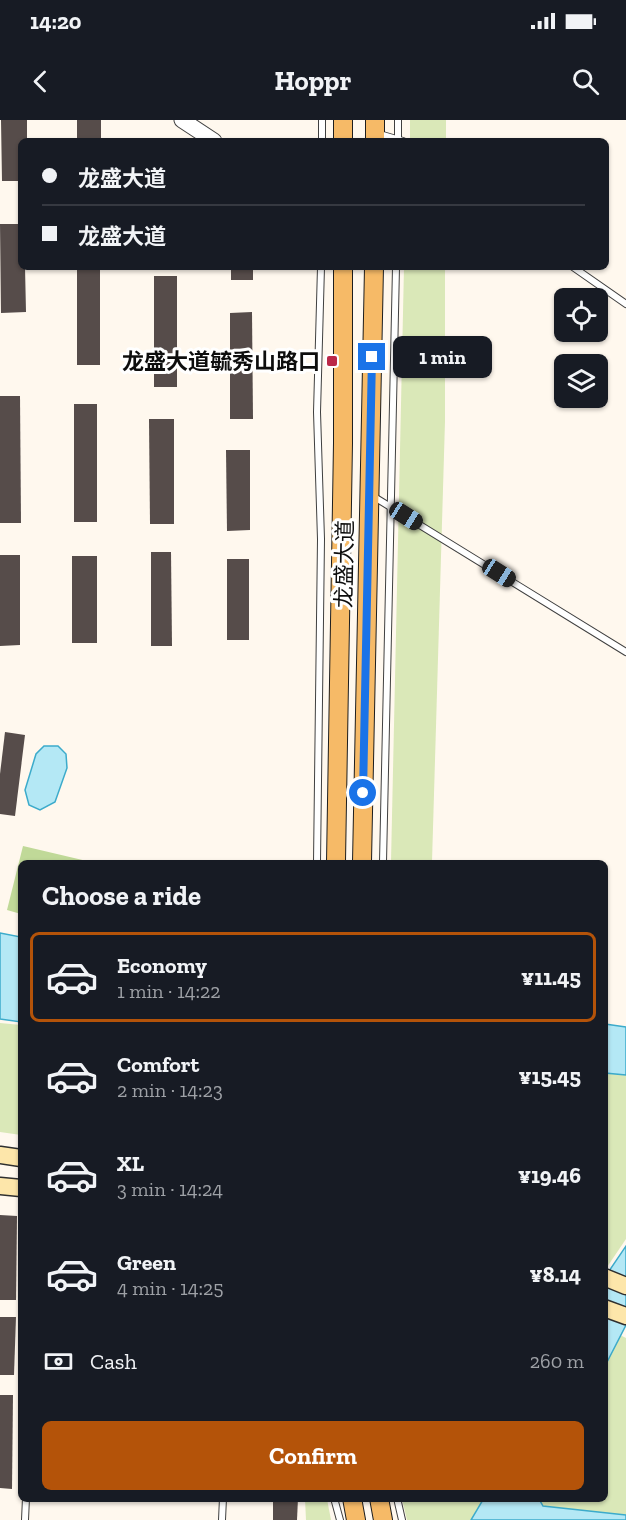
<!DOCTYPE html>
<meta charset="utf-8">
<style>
body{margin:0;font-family:"Zilla Slab","Noto Sans SC",serif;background:#242831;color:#f1f3f6;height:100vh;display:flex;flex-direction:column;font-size:22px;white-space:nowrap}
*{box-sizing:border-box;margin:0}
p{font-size:20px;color:#9ea1a6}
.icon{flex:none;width:33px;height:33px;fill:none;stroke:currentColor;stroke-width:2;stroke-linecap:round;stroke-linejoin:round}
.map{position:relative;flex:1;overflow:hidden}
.panel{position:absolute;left:18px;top:740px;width:590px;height:642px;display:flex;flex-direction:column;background:#171b24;border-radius:9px;box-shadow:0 2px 4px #0004}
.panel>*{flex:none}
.top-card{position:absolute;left:18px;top:18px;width:591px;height:132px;border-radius:9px;box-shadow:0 2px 4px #0004;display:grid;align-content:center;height:132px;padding:0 24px;background:#171b24}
.controls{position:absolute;left:554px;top:168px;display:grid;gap:12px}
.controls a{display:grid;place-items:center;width:54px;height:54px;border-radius:9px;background:#171b24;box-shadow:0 2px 4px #0004;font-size:30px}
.end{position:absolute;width:27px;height:27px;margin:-14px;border:8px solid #1a73e8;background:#fff;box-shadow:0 0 0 3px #fff}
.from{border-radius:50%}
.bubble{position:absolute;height:42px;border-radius:9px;background:#171b24;box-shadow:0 2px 4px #0004;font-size:20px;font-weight:700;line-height:42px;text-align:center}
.car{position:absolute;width:18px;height:36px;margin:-18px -9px;border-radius:8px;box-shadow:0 0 4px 2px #0007;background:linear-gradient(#222 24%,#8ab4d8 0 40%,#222 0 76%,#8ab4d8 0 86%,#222 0)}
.top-card b{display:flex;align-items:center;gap:21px;height:57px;font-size:22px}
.top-card b+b{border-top:2px solid #363941}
.top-card i{width:15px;height:15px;background:#f1f3f6}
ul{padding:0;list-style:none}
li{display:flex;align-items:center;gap:18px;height:90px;margin:0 12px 9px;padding:0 12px;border:3px solid transparent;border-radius:9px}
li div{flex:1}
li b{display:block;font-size:22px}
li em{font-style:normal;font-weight:700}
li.active{border-color:#b45309}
li>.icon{width:54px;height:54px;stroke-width:1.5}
h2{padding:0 24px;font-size:27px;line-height:72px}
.pay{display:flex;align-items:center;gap:15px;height:66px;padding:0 24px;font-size:22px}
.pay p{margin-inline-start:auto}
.cta{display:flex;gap:12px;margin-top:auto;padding:12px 24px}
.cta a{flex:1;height:69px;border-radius:9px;background:#b45309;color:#fff;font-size:24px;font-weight:700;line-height:69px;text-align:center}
.status{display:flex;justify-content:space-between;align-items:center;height:42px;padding:0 30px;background:#171b24;direction:ltr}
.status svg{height:16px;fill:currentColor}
header{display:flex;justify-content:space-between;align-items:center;height:78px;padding:0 24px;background:#171b24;font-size:27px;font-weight:700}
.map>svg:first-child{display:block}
.green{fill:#dae8b8}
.forest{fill:#c0d998}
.water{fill:#b4e8f5;stroke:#3cabcb;stroke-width:1.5}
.building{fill:#564c4a}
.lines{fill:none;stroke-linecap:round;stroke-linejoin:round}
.service-casing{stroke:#404040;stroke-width:8}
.tertiary-casing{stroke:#404040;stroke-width:17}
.secondary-casing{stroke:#2f2f2f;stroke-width:19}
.primary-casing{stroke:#1e1e1e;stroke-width:20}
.service{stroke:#fff;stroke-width:6}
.tertiary{stroke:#fff;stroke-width:15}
.secondary{stroke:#fde6aa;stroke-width:16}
.primary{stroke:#f6ba67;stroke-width:18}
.route{stroke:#1a73e8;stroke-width:8}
.poi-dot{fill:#bb2848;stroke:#fff;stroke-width:2}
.labels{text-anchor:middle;stroke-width:6;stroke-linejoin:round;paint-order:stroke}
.poi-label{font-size:22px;font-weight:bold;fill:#0d0d0d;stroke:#fff;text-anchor:end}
.street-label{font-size:22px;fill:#0d0d0d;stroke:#fff}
</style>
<div class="status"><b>14:20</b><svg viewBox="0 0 49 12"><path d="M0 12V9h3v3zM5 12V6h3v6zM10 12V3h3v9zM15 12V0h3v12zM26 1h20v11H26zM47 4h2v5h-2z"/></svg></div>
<header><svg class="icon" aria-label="back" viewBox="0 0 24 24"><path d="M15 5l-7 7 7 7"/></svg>Hoppr<svg class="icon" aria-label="search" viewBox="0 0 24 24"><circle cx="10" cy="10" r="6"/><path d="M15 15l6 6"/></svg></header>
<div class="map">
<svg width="626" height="1400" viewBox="0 0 626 1400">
<rect width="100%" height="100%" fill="#fff8ee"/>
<g class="green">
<rect x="410" y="0" width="36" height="21"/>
<polygon points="404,147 445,147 445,301 432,742 391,742"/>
<polygon points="0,903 21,905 21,1015 0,1012"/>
<polygon points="605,953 626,955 626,1119 605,1150"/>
<polygon points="620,1215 626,1218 626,1395 542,1386 539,1379 604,1378 605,1246"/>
<polygon points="305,1379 327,1379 331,1400 306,1400"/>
<polygon points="402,1379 402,1378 484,1379 471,1400 407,1400"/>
</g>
<polygon class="forest" points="23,726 91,742 21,742 21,794 7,790"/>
<g class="water">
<polygon points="44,626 58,626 66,634 67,648 55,682 40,690 29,685 25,670 36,634"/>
<polygon points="0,813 21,817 21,902 0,899"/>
<polygon points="605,904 626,907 626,955 605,953"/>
<polygon points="626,1126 626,1205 605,1246 605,1157"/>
<polygon points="484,1378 539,1379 543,1386 626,1395 626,1400 471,1400"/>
</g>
<g class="building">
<polygon points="1,0 27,0 27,21 21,21 21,61 2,61"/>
<rect x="77" y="0" width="24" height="21"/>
<polygon points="0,104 21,104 21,147 25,147 26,192 1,193"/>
<rect x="77" y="147" width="23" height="98"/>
<rect x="231" y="147" width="22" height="13"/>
<rect x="154" y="156" width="23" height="111"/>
<polygon points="252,192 253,299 230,299 230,193"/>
<polygon points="0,276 20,276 21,403 0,403"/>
<rect x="74" y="284" width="23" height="118"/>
<polygon points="149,299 174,299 174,404 150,404"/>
<polygon points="226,330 250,330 250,410 227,411"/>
<polygon points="151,432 171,432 172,526 151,526"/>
<polygon points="0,435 20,435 20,525 0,526"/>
<rect x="72" y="436" width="25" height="87"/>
<rect x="227" y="439" width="22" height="81"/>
<polygon points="5,612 25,615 15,696 0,694 0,654"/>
<polygon points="0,1095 17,1096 16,1180 0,1180"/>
<polygon points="0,1197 16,1197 14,1255 0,1255"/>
<polygon points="0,1275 13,1275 12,1369 0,1368"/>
<polygon points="273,1378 298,1378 297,1400 273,1400"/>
</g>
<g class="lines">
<defs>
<g id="service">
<polyline points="398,0 398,20"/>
<polyline points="376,13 403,21"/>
<polyline points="322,21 322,0"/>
<polyline points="573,147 626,184"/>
<polyline points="371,375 626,532"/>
<polyline points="317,742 321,419 317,292 321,147"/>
<polyline points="383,742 396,147"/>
<polyline points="334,1378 340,1400"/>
<polyline points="397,1378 402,1400"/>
<polyline points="25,1400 26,1378"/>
<polyline points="222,1400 223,1378"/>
</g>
<polyline id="tertiary" points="182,0 214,21"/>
<g id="secondary">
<polyline points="0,1035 21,1038"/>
<polyline points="0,1066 21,1068"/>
<polyline points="604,1157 626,1166"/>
<polyline points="604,1188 626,1196"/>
</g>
<g id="primary">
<polyline points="343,0 343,21"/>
<polyline points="375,0 375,21"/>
<polyline points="336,742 343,323 343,147"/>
<polyline points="362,742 374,147"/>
<polyline points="352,1378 356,1400"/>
<polyline points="379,1378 383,1400"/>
</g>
</defs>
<use href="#service" class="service-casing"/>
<use href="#tertiary" class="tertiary-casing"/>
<use href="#secondary" class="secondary-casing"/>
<use href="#primary" class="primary-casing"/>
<use href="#service" class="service"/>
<use href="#tertiary" class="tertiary"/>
<use href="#secondary" class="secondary"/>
<use href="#primary" class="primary"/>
</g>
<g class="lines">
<polyline class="route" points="363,673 372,237"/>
</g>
<rect class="poi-dot" x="326" y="235" width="12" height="12" rx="3"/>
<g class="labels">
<g class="poi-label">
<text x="320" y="249">龙盛大道毓秀山路口</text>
</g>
<g class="street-label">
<text transform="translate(344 444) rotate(-89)" y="8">龙盛大道</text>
</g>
</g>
</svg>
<div class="controls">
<a><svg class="icon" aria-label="locate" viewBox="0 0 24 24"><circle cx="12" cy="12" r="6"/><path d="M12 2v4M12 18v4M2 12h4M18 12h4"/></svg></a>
<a><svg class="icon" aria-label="layers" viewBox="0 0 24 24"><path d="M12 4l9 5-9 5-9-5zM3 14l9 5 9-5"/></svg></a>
</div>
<i class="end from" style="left:363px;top:673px"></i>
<i class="end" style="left:372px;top:237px"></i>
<div class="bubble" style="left:393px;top:216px;width:99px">1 min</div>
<i class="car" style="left:406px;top:396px;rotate:122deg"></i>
<i class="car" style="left:499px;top:453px;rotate:122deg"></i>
<div class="top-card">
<b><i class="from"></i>龙盛大道</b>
<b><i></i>龙盛大道</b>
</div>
<section class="panel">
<h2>Choose a ride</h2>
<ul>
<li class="active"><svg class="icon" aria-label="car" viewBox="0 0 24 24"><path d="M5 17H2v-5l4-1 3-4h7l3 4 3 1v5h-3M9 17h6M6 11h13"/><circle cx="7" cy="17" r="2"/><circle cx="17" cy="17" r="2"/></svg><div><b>Economy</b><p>1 min · 14:22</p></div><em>¥11.45</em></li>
<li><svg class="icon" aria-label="car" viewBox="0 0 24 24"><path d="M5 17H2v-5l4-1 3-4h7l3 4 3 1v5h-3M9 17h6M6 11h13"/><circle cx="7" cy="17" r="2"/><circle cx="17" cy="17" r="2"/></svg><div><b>Comfort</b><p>2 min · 14:23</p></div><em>¥15.45</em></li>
<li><svg class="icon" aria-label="car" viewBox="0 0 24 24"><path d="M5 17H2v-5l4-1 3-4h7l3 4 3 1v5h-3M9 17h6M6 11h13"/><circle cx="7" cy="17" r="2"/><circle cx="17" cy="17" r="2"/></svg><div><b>XL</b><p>3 min · 14:24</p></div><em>¥19.46</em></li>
<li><svg class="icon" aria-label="car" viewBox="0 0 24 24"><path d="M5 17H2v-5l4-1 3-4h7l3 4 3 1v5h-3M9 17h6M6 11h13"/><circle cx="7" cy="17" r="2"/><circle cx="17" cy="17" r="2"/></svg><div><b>Green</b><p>4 min · 14:25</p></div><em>¥8.14</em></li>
</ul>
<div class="pay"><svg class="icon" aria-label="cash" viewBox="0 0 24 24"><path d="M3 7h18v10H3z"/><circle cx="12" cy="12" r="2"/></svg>Cash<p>260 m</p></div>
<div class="cta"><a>Confirm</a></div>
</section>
</div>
